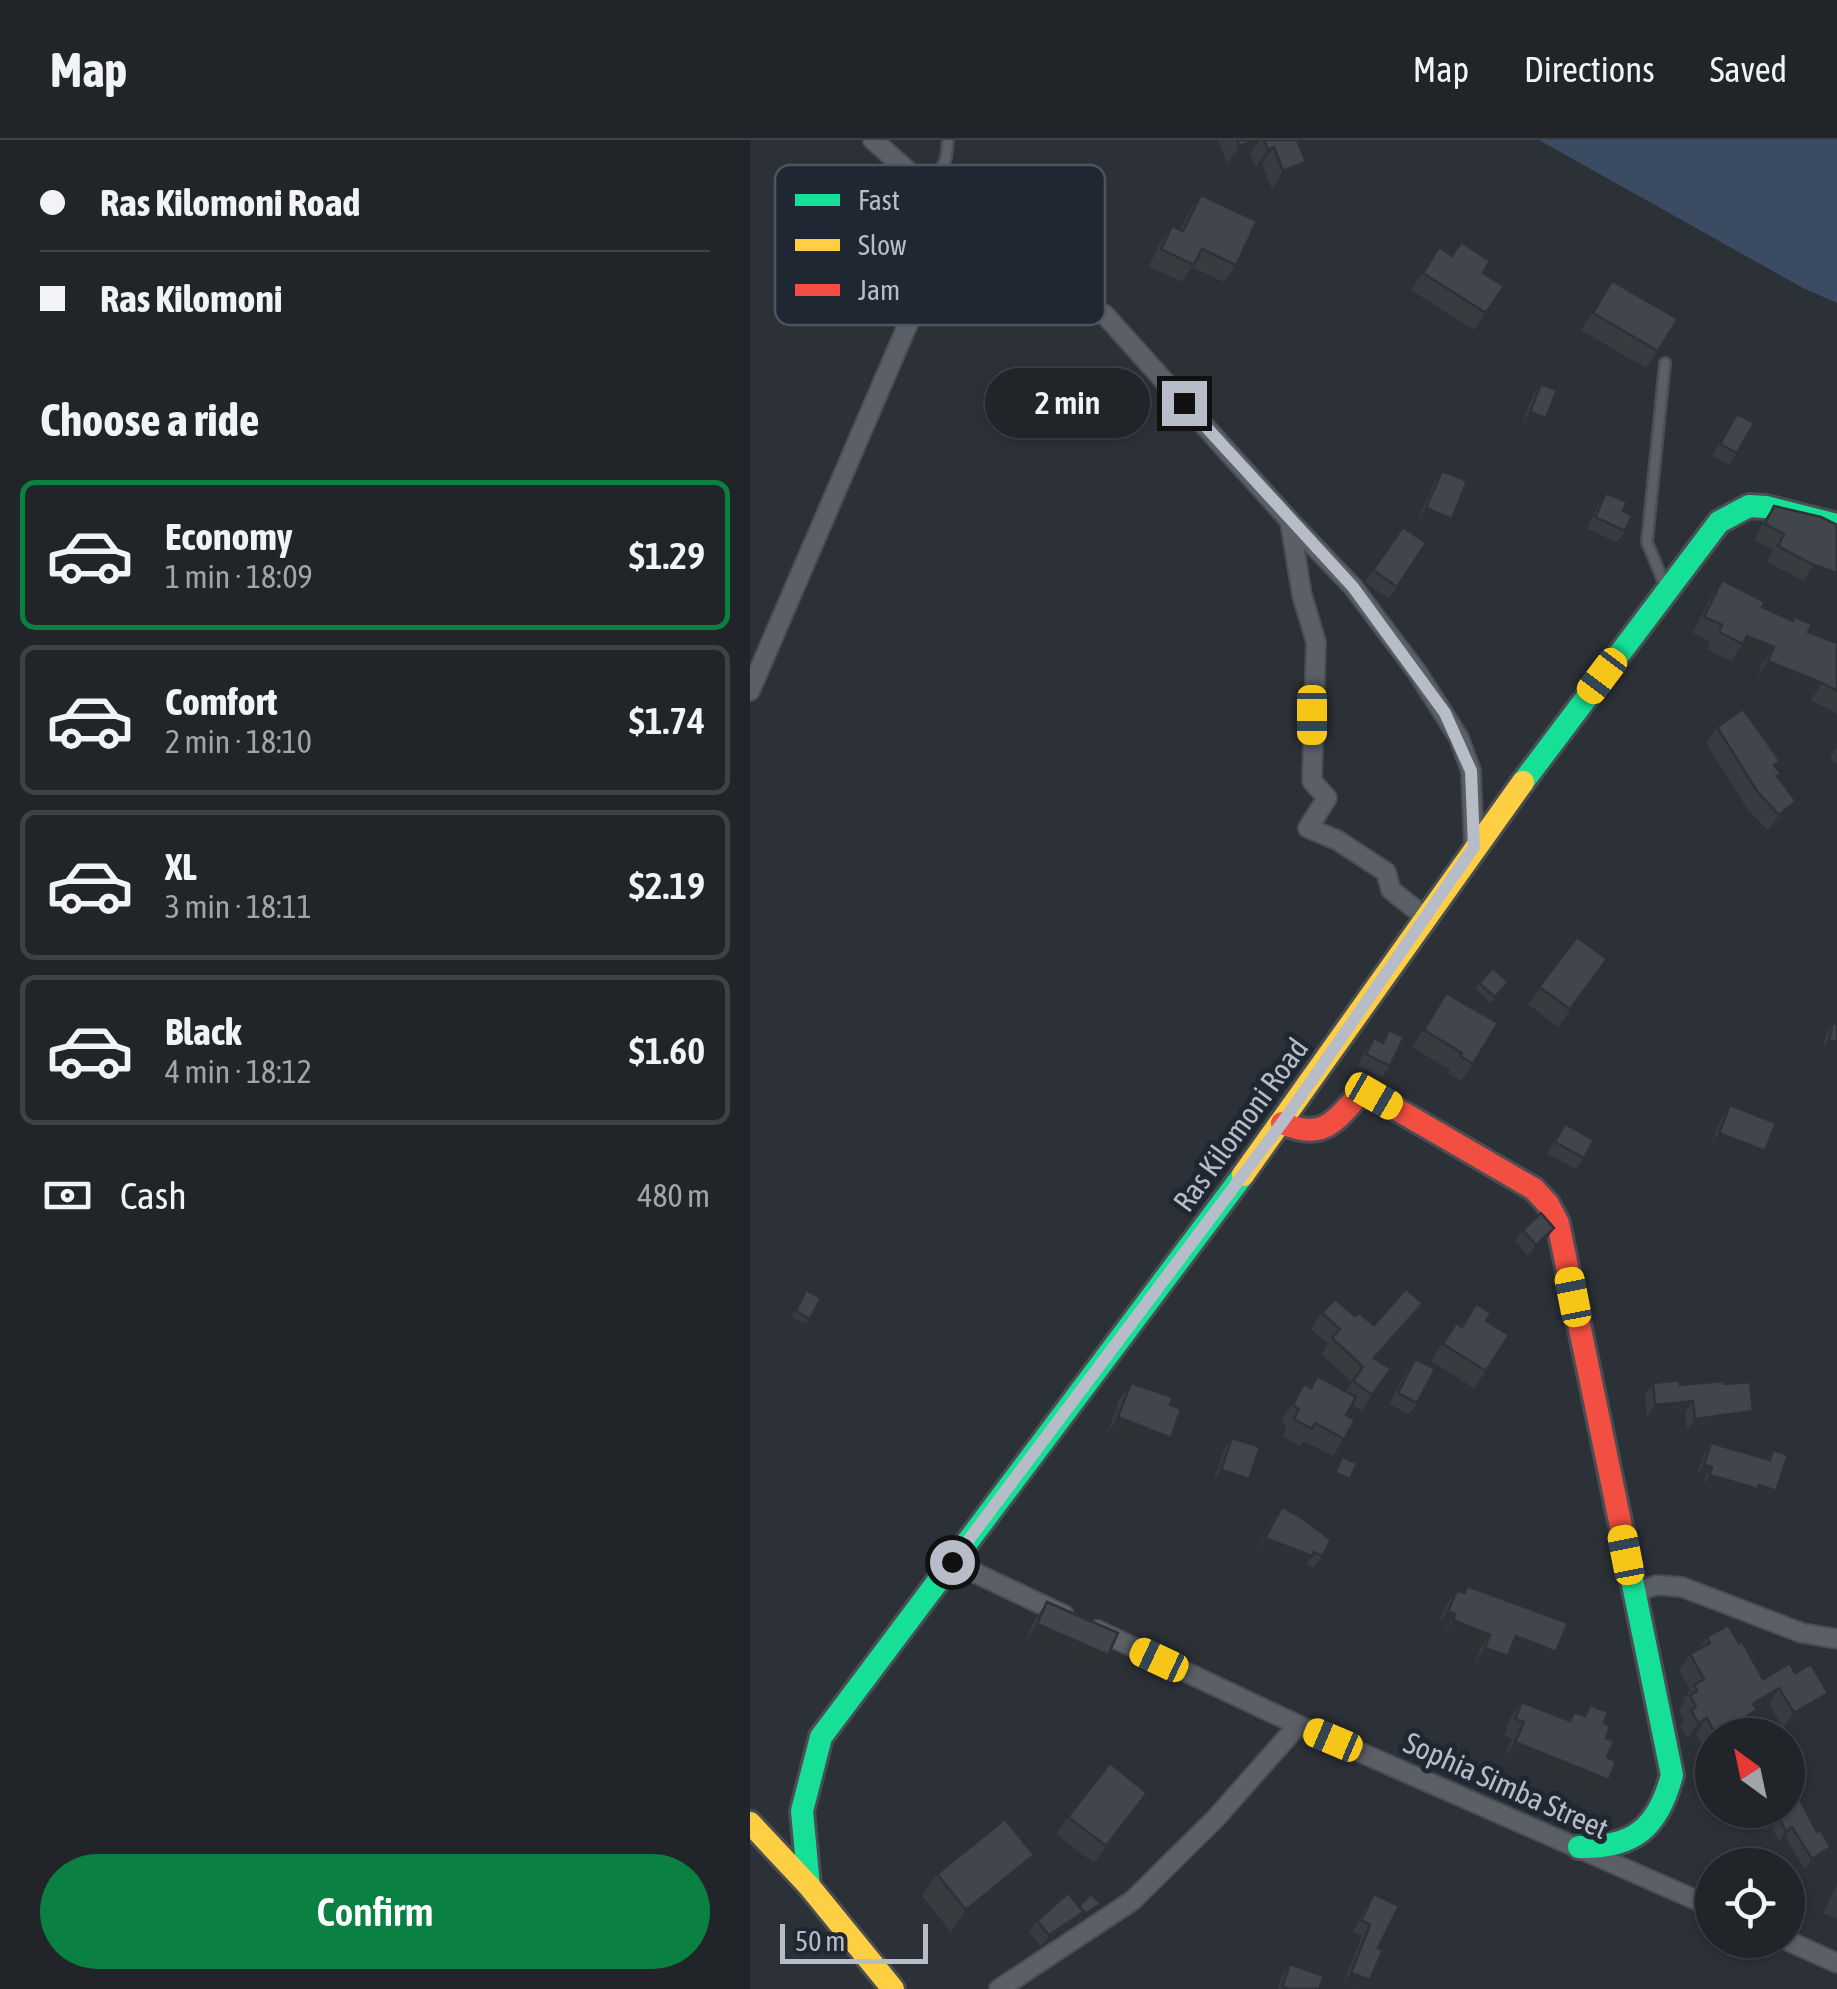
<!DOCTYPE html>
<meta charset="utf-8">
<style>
body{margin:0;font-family:"Asap Condensed",sans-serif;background:#292d32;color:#f1f3f6;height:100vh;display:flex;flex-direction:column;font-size:38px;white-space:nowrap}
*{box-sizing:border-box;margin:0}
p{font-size:32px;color:#a2a5a8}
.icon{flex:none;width:55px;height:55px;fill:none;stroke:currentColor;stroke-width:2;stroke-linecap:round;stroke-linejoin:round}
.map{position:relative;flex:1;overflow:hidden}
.sheet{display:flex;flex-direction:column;background:#21252a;width:750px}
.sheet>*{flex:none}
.hud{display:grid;align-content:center;height:220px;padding:0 40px;background:#21252a}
.needle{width:65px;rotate:327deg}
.tools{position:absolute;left:945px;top:1578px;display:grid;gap:20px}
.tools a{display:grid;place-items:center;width:110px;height:110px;border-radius:50%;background:#21252a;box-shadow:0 2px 8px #0004,0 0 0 2px #3e4247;font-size:50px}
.scale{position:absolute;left:30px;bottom:25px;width:148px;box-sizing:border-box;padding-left:10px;border:5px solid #b6bdc9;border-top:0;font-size:28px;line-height:35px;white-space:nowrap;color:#b6bdc9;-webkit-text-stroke:8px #1f2733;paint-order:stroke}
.end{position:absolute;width:45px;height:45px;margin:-22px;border:12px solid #b6bdc9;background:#111;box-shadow:0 0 0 5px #111}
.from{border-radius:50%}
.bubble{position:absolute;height:70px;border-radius:35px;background:#21252a;box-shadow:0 2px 8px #0004,0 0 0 2px #3e4247;font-size:32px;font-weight:600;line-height:70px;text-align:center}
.car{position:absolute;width:30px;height:60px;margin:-30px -15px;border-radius:12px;box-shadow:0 0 8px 2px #0007;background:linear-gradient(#f5c518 24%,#345 0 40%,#f5c518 0 76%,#345 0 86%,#f5c518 0)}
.hud b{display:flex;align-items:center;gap:35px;height:95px;font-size:38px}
.hud b+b{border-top:2px solid #3e4247}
.hud i{width:25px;height:25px;background:#f1f3f6}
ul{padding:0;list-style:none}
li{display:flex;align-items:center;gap:30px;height:150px;margin:0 20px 15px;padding:0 20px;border:5px solid #3e4247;border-radius:15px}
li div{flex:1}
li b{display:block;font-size:38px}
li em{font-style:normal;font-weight:600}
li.selected{border-color:#0b8043}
li>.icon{width:90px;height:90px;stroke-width:1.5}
h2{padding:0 40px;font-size:45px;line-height:120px}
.pay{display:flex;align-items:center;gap:25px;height:110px;padding:0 40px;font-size:38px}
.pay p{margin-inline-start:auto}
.action{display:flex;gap:20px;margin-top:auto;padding:20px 40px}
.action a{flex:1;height:115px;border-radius:60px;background:#0b8043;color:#fff;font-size:40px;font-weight:600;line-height:115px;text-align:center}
header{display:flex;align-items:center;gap:60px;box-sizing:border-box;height:140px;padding:0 50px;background:#21252a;border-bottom:2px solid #3e4247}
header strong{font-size:48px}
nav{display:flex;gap:55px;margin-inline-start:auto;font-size:35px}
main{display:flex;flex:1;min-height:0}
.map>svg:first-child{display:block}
.water{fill:#3b4b62}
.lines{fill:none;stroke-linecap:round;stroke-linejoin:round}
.lane-casing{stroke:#4a4d53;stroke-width:14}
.street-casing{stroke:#4a4d53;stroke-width:22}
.fast-casing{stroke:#4a4d53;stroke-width:28}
.slow-casing{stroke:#4a4d53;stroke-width:28}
.jam-casing{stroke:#4a4d53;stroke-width:28}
.lane{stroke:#5b5f67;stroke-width:9}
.street{stroke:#5b5f67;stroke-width:18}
.fast{stroke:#16e098;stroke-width:22}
.slow{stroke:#ffcf43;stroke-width:22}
.jam{stroke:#f24e42;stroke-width:22}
.wall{fill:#383c41}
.shaded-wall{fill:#2e3135}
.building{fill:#41464c;stroke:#2e3135;stroke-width:2.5}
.route{stroke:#b6bdc9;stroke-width:12}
.labels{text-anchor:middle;stroke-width:10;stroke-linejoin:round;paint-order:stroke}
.street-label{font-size:30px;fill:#b6bdc9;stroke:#1f2733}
.key{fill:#1f2733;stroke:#4c5460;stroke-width:2.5}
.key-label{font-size:28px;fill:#b6bdc9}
</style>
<header>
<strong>Map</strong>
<nav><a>Map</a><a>Directions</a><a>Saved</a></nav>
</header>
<main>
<section class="sheet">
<div class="hud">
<b><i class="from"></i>Ras Kilomoni Road</b>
<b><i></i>Ras Kilomoni</b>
</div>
<h2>Choose a ride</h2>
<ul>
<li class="selected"><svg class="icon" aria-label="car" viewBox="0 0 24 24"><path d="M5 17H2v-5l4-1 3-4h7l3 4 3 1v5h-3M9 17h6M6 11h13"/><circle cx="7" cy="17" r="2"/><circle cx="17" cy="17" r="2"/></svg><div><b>Economy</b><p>1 min · 18:09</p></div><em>$1.29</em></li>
<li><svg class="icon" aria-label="car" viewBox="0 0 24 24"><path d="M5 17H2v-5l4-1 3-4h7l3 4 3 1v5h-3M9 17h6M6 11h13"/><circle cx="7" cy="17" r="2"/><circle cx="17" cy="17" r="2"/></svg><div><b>Comfort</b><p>2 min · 18:10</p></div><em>$1.74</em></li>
<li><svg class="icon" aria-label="car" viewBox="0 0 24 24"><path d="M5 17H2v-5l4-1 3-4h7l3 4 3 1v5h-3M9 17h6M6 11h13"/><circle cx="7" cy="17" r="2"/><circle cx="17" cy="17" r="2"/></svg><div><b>XL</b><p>3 min · 18:11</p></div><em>$2.19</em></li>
<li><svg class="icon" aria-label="car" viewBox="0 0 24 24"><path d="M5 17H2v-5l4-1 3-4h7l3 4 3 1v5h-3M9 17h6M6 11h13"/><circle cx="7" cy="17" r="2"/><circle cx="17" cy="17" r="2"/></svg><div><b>Black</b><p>4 min · 18:12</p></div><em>$1.60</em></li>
</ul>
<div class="pay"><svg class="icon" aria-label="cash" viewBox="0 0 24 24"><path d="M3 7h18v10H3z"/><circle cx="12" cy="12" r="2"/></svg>Cash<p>480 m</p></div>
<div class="action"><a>Confirm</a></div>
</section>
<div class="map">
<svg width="1087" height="1849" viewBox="0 0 1087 1849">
<rect width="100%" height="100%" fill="#2c3138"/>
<polygon class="water" points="789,0 1087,0 1087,163 1053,148"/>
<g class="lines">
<defs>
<g id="lane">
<polyline points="182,52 196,18 198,0"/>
<polyline points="915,223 897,402 916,448"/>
</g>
<g id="street">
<polyline points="123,0 182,52 211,87 355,175 540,381 603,447 667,532 709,598 721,631 724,707"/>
<polyline points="540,382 552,455 566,502 562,641 577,658 558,688 587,700 636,732 641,750 675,777"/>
<polyline points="0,551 161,177 190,118 211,87"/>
<polyline points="202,1422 314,1475"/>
<polyline points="884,1452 907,1445 932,1447 1052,1493 1087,1499"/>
<polyline points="347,1490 548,1585 962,1767"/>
<polyline points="1036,1800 1087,1823"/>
<polyline points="249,1849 382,1761 466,1678 548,1585"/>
</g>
<g id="fast">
<polyline points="773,642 969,382 999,366 1016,367 1087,385"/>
<path d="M829,1707c55,1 79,-19 93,-72l-43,-210"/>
<polyline points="59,1746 52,1671 71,1597 493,1035"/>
</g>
<g id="slow">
<polyline points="493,1035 773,642"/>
<polyline points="0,1683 59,1746 143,1849"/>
</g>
<path id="jam" d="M532,983c39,17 51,1 76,-27h16l160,93 14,15 10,19 71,342"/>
</defs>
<use href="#lane" class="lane-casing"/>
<use href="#street" class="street-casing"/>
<use href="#fast" class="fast-casing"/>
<use href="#slow" class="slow-casing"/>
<use href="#jam" class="jam-casing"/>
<use href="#lane" class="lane"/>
<use href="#street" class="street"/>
<use href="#fast" class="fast"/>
<use href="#slow" class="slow"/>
<use href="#jam" class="jam"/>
</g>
<g class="wall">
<polygon points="468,0 547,0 556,22 544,39 522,49 512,24 506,27 500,14 477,23"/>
<polygon points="451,55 486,125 474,142 442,127 432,142 399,126 410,103 422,86 430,89 439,72"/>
<polygon points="689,107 754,146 724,190 661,150"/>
<polygon points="862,141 908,211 896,228 831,190"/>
<polygon points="791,244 796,278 788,290 772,283 783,255"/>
<polygon points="987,274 987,313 979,325 962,316"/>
<polygon points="692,331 702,379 694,390 668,380 684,342"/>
<polygon points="856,353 873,371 875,391 867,402 837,389 848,364"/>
<polygon points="1024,366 1087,385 1087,453 1053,441 1017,422 1023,410 1004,400 1013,382"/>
<polygon points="653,387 676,403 639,459 615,442"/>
<polygon points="972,440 1012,467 1058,492 1087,503 1087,574 1061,560 1007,537 1012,524 987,513 981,521 957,509 961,502 943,493 961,457"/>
<polygon points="967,587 1025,627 1035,677 1018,691 996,667 956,603"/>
<polygon points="1087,607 1087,624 1080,618"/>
<polygon points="827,797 845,837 808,887 778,864"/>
<polygon points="729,843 754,848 741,863 725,849"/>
<polygon points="696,853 723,924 711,941 698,933 700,930 662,907"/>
<polygon points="1083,883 1087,884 1087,913 1072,910 1077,892"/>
<polygon points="639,890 640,926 632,937 608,926 615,910 624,898 630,902"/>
<polygon points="980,965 1007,1022 961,1004 972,977"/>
<polygon points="815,984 834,1018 826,1029 797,1014"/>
<polygon points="804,1088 796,1100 778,1116 765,1101 773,1090"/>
<polygon points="56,1150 60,1179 56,1184 41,1177"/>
<polygon points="726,1164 736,1181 736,1231 724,1248 681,1221 706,1183 711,1186"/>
<polygon points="572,1173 605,1176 624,1185 662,1179 626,1219 641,1229 611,1271 602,1264 596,1275 594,1299 583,1316 554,1301 550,1306 532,1296 537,1286 531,1282 554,1244 559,1247 567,1236 596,1251 602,1242 571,1214 578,1204 561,1189"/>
<polygon points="665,1219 667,1263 659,1274 639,1264 657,1230"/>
<polygon points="381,1243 409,1315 357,1294 369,1260"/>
<polygon points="903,1243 930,1245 974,1244 1003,1271 994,1283 937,1290 935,1272 897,1276 895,1255"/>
<polygon points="482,1298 499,1339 491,1351 463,1342 474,1310"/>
<polygon points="961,1303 1017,1319 1023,1310 1019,1361 1004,1355 1001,1360 953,1345 955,1338 947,1335 954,1313"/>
<polygon points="532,1367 572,1416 564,1428 556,1424 554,1428 507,1410 523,1379"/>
<polygon points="717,1446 795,1527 759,1513 747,1532 724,1523 729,1511 692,1495 695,1489 687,1486 696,1465 707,1450 713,1452"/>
<polygon points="297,1462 358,1515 346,1532 275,1501 285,1479"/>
<polygon points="957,1497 989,1503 1013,1539 1067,1568 1033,1588 1019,1564 1007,1571 999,1583 1004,1595 962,1595 962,1605 955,1610 946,1594 937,1598 930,1586 934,1580 929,1570 934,1563 933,1560 940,1550 929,1530 940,1514 948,1510"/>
<polygon points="772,1562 819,1580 824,1572 832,1575 840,1565 854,1583 856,1598 859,1640 847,1657 753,1619 762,1599 754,1596 760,1579"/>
<polygon points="397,1653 344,1723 306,1694 318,1677"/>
<polygon points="962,1654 962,1670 981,1670 968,1678 957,1662"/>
<polygon points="1004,1670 1038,1670 1067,1692 1081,1707 1074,1717 1055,1729 1035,1697 1029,1701 1022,1688 1016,1691"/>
<polygon points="284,1715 268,1738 201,1792 172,1756 187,1734"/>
<polygon points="1087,1744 1087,1779 1073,1773"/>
<polygon points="624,1754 628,1808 614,1849 605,1849 593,1844 612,1796 603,1792 616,1766"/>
<polygon points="329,1766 347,1769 329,1781 328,1780 291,1806 279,1793 287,1781"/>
<polygon points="540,1824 569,1849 527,1849 532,1836"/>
</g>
<g class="shaded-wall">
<polygon points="504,0 510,0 500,14 477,23 489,6"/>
<polygon points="524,7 512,24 506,27 518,10"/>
<polygon points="556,22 544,39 522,49 533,31"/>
<polygon points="780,272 796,278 788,290 772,283"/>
<polygon points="676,368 702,379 694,390 668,380"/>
<polygon points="1064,425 1087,433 1087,453 1053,441"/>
<polygon points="997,496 1024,507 1012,524 987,513"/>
<polygon points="1018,521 1072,543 1061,560 1007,537"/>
<polygon points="1046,661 1035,677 1018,691 1029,675"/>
<polygon points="1079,900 1087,902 1087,913 1072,910"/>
<polygon points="969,993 1015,1011 1007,1022 961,1004"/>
<polygon points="804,1088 796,1100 778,1116 786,1105"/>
<polygon points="673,1163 662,1179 613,1234 624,1218"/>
<polygon points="943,1261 935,1272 897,1276 905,1265"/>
<polygon points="1003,1271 994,1283 937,1290 945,1279"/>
<polygon points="368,1277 421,1298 409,1315 357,1294"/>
<polygon points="954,1325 962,1327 955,1338 947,1335"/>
<polygon points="471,1330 499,1339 491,1351 463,1342"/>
<polygon points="585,1333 600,1339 596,1345 581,1338"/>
<polygon points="960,1335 1009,1345 1026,1351 1019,1361 1004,1355 1001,1360 953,1345"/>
<polygon points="515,1398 562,1416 554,1428 507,1410"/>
<polygon points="698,1471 705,1474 695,1489 687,1486"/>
<polygon points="703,1480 740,1495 729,1511 692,1495"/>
<polygon points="287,1484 358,1515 346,1532 275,1501"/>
<polygon points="766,1496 806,1512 795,1527 755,1511"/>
<polygon points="735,1508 758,1516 747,1532 724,1523"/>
<polygon points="1029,1548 1019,1564 1007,1571 996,1586 995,1578 1003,1564"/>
<polygon points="1078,1553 1067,1568 1033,1588 1044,1573"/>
<polygon points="957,1578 946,1594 937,1598 948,1583"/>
<polygon points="765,1602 859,1640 847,1657 753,1619"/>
<polygon points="397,1653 386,1670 344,1723 356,1706"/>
<polygon points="1029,1678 1022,1688 1016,1691 1023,1681"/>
<polygon points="1042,1687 1035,1697 1029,1701 1036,1691"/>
<polygon points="1081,1707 1074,1717 1055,1729 1062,1719"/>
<polygon points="284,1715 268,1738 201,1792 216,1770"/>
<polygon points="351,1764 347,1769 329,1781 333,1775"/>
<polygon points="334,1772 326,1783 291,1806 299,1795"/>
<polygon points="601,1833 620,1840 614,1849 605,1849 593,1844"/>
</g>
<g class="building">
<polygon points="487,0 504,0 489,6"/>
<polygon points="514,0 547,0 556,22 533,31 524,7 518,10"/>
<polygon points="451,55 507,81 486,125 452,109 444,125 411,109 422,86 433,91"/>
<polygon points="711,102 740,121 733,133 754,146 736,173 673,133 689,107 702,116"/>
<polygon points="862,141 928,179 908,211 843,173"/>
<polygon points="791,244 807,250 796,278 780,272"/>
<polygon points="987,274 1004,283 987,313 970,304"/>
<polygon points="692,331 717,341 702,379 676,368"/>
<polygon points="856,353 877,362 873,371 882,375 875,391 845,377"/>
<polygon points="1024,366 1071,377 1087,385 1087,433 1064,425 1028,406 1034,394 1015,384"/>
<polygon points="653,387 676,403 647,447 623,430"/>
<polygon points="972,440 1015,462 1012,467 1043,481 1044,477 1062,484 1058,492 1087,503 1087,551 1072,543 1018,521 1024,507 997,496 993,504 969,492 972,485 954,477"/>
<polygon points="993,569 1030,621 1024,625 1031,634 1027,636 1046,661 1029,675 1007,651 967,587"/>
<polygon points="827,797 857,819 820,869 789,847"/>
<polygon points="743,828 758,842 745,857 729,843"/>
<polygon points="696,853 748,883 723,924 710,916 712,913 674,890"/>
<polygon points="1083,883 1087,884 1087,902 1079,900"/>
<polygon points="639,890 654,897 640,926 616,914 624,898 633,903"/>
<polygon points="980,965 1026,983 1015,1011 969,993"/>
<polygon points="815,984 844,1000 834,1018 805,1002"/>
<polygon points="791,1073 804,1088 786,1105 773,1090"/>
<polygon points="656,1149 673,1163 624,1218 641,1229 622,1255 603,1241 613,1227 582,1198 590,1189 572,1173 585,1159 605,1176 609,1173 624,1185"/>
<polygon points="56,1150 71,1158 60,1179 46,1171"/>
<polygon points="726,1164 741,1173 736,1181 759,1195 736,1231 693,1204 706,1183 712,1187"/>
<polygon points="665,1219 685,1229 667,1263 648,1253"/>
<polygon points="567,1236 606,1257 596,1275 605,1280 594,1299 565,1283 562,1289 544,1279 549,1269 543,1265 554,1244 561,1248"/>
<polygon points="930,1240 930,1245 974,1241 974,1244 1000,1242 1003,1271 945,1279 943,1261 905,1265 903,1243"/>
<polygon points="381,1243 423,1257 420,1265 431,1269 421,1298 368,1277"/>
<polygon points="482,1298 510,1307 499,1339 471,1330"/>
<polygon points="961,1303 1020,1320 1023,1310 1038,1315 1026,1351 1009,1345 1008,1349 960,1335 962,1327 954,1325"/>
<polygon points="592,1317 607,1323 600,1339 585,1333"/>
<polygon points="532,1367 552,1378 581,1400 572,1416 564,1412 562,1416 515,1398"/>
<polygon points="717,1446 818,1483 806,1512 766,1496 758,1516 735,1508 740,1495 703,1480 705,1474 698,1471 707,1450 715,1453"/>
<polygon points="297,1462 368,1493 358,1515 287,1484"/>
<polygon points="978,1485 989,1503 992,1501 1013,1539 1040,1523 1045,1533 1061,1524 1078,1553 1044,1573 1029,1548 1003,1564 1007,1570 996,1577 1004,1594 1002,1595 982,1595 977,1587 965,1594 957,1578 948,1583 941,1570 946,1567 940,1555 947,1551 944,1545 954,1539 940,1514 960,1503 957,1497"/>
<polygon points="772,1562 820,1581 824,1572 835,1576 840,1565 858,1572 854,1583 860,1586 856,1598 864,1601 857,1617 866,1621 859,1640 765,1602 774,1582 765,1579"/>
<polygon points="360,1623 397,1653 356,1706 318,1677"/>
<polygon points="1042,1645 1067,1692 1070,1690 1081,1707 1062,1719 1042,1687 1036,1691 1029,1678 1023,1681 1017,1670 1038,1670 1038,1647"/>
<polygon points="255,1679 284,1715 216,1770 187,1734"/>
<polygon points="318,1753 334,1772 299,1795 287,1781"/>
<polygon points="341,1754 351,1764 333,1775 334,1772 329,1766"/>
<polygon points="624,1754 649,1766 628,1808 633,1810 620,1840 601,1833 620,1785 611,1780"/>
<polygon points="540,1824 574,1836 569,1849 539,1849 532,1847"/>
</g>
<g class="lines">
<polyline class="route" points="202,1422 532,983 724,707 721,631 695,573 603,447 434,263"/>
</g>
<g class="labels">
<g class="street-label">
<text transform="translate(491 985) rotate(-54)" y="10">Ras Kilomoni Road</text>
<text transform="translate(756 1646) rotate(24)" y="10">Sophia Simba Street</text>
</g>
</g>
<rect x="25" y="25" width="330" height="160" rx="15" class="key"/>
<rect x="45" y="54" width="45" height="12" fill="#16e098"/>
<rect x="45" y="99" width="45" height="12" fill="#ffcf43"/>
<rect x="45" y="144" width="45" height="12" fill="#f24e42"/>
<g class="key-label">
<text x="108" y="70">Fast</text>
<text x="108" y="115">Slow</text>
<text x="108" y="160">Jam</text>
</g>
</svg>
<div class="tools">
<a><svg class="needle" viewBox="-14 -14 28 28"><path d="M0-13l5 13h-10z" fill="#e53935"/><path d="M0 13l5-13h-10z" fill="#a2a5a8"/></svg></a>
<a><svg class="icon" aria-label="locate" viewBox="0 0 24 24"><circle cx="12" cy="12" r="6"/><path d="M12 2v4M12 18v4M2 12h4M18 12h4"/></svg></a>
</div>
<div class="scale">50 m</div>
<i class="end from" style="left:202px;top:1422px"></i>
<i class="end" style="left:434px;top:263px"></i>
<div class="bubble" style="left:235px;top:228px;width:165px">2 min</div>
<i class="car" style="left:852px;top:536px;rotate:217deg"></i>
<i class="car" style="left:562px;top:575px;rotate:180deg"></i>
<i class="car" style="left:624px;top:956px;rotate:120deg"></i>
<i class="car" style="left:823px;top:1157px;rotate:349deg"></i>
<i class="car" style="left:876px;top:1415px;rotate:349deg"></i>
<i class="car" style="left:409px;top:1520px;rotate:295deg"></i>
<i class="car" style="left:583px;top:1600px;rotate:293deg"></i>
</div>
</main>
